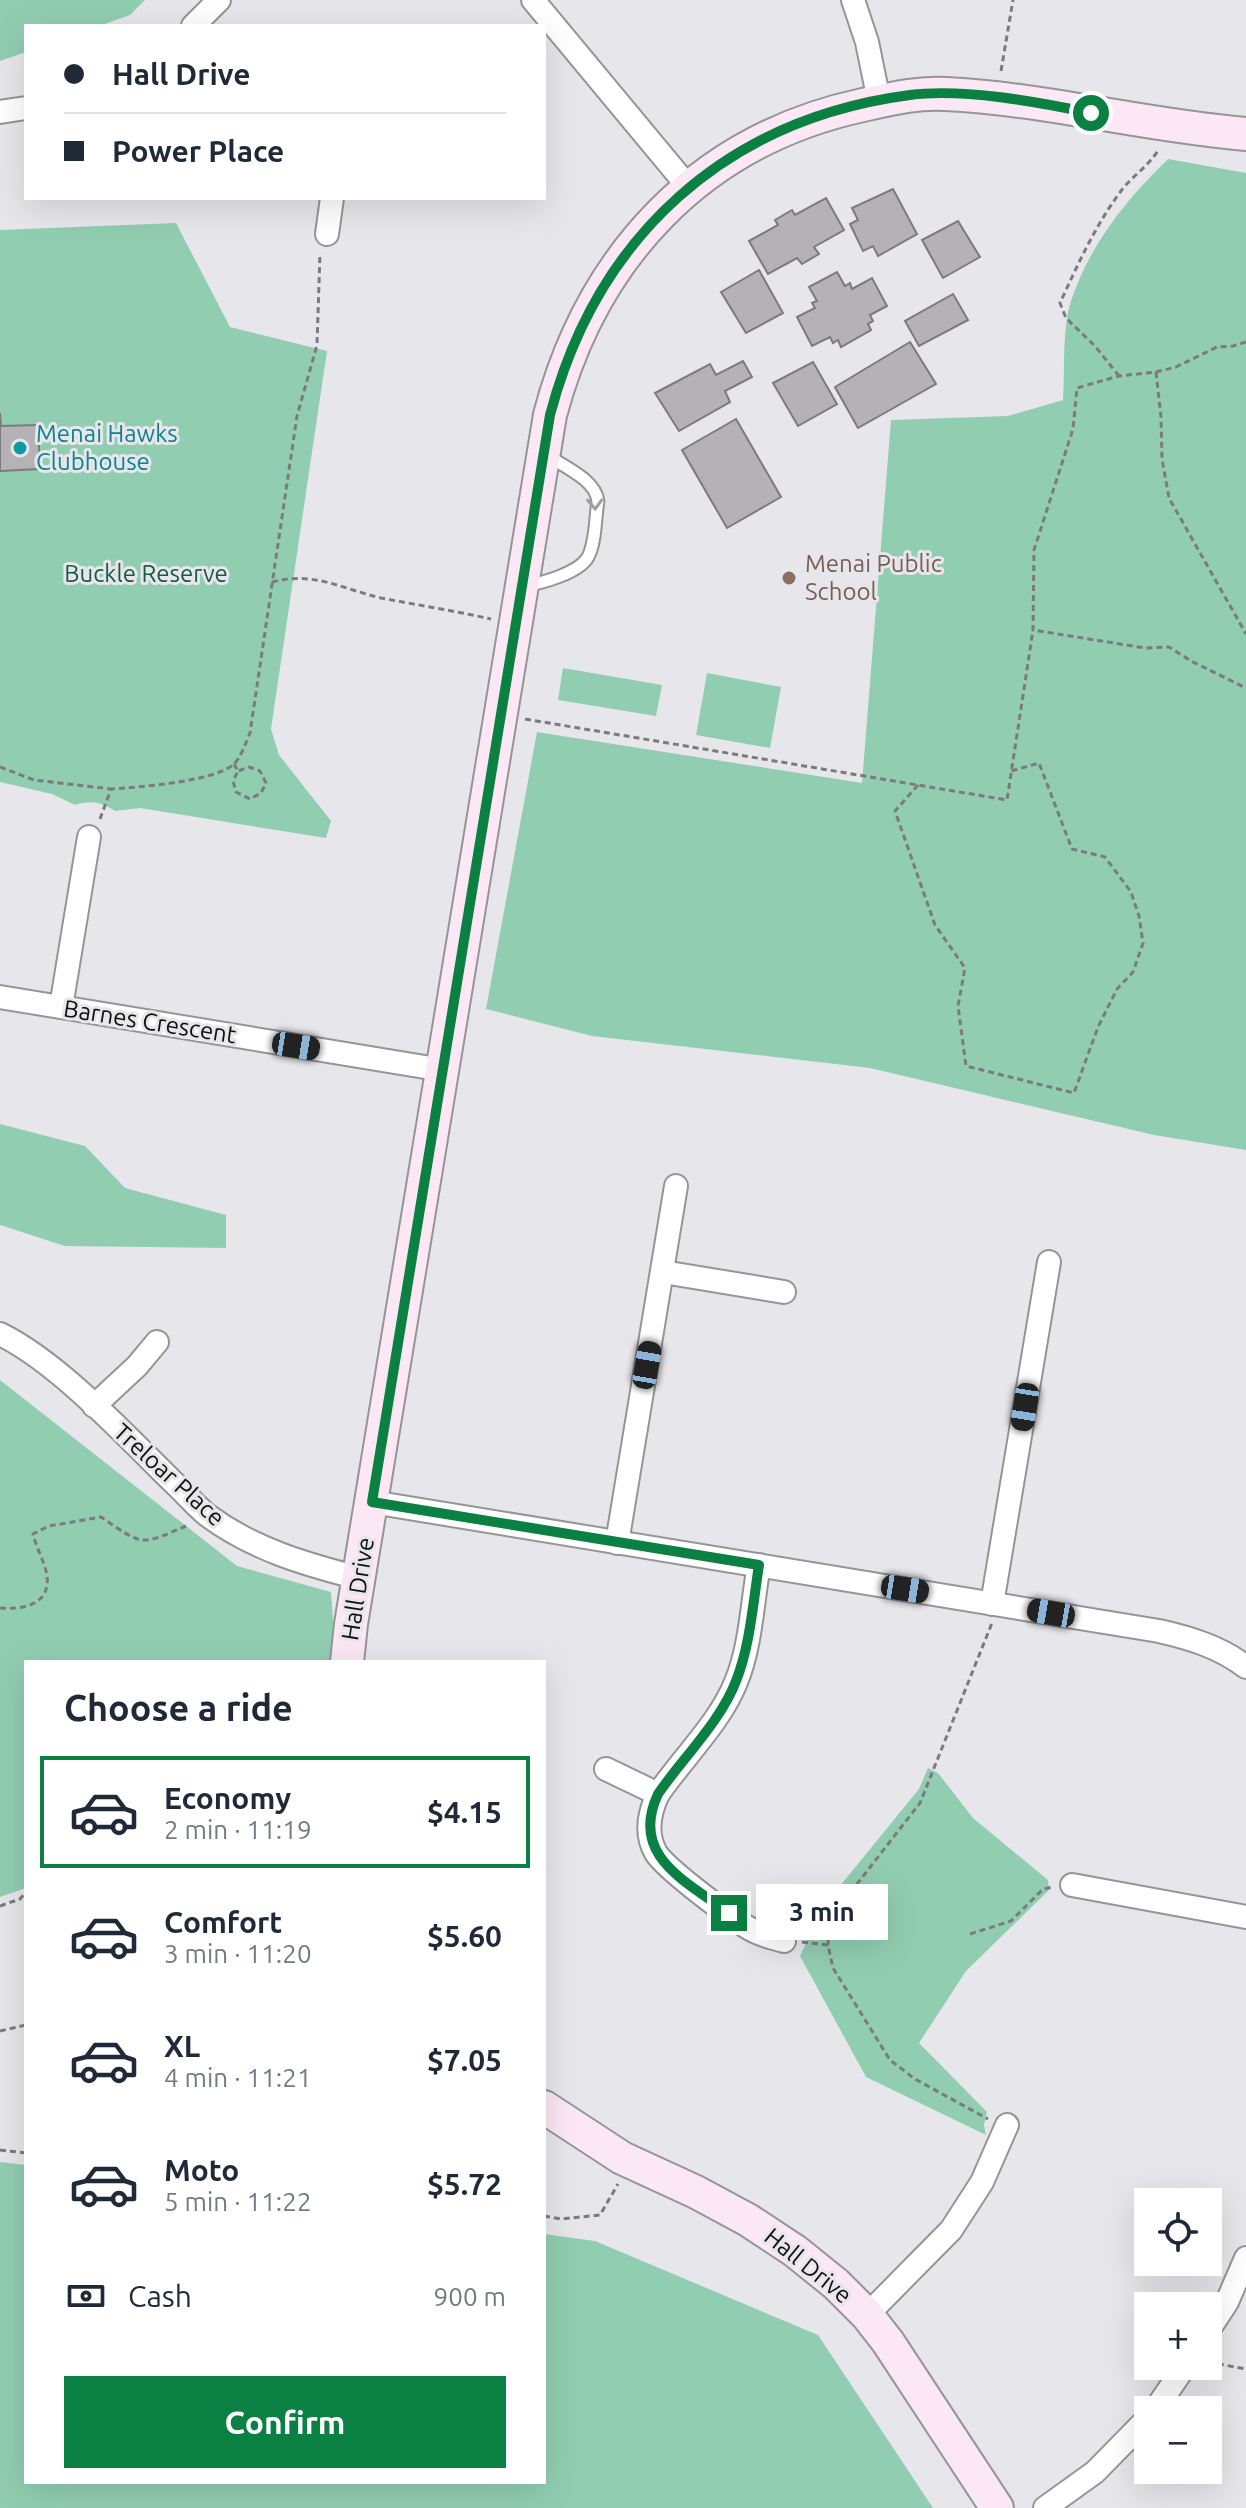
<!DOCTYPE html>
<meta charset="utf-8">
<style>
body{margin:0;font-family:Ubuntu,sans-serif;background:#f2f2f3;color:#1f2937;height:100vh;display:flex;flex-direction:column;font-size:30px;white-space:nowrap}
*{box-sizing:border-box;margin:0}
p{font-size:26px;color:#747a83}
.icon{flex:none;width:44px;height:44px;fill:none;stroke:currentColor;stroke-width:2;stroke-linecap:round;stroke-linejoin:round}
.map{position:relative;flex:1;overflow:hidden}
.panel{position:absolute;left:24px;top:1660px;width:522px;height:824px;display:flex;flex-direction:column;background:#fff;border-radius:0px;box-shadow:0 8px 32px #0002}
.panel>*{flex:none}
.guide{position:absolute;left:24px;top:24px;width:522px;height:176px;border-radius:0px;box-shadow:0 8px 32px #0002;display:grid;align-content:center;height:176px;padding:0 40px;background:#fff}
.fabs{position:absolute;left:1134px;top:2188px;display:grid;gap:16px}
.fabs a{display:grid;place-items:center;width:88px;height:88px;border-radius:0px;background:#fff;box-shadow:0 8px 32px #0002;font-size:40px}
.end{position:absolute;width:36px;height:36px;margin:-18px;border:10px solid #0b8043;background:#fff;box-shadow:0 0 0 4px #fff}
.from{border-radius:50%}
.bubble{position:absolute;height:56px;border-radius:0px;background:#fff;box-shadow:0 8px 32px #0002;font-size:26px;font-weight:700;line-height:56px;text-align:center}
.car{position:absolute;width:24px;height:48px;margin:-24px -12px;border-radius:10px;box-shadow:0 0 6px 2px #0007;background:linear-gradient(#222 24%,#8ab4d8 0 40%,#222 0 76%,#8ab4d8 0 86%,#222 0)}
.guide b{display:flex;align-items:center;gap:28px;height:76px;font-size:30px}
.guide b+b{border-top:2px solid #e0e1e3}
.guide i{width:20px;height:20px;background:#1f2937}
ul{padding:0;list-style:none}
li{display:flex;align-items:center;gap:24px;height:112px;margin:0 16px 12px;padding:0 24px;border:4px solid transparent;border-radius:0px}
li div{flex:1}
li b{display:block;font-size:30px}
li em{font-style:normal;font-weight:700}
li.on{border-color:#0b8043}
li>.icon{width:72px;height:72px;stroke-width:1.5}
h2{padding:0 40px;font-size:36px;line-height:96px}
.pay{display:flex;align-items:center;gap:20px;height:88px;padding:0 40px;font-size:30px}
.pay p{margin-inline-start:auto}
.cta{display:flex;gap:16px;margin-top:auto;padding:16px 40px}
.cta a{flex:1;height:92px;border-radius:0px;background:#0b8043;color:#fff;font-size:32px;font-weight:700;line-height:92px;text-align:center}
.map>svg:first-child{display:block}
.green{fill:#91cdb1}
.building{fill:#b5b2b5;stroke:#7d7a7d;stroke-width:2}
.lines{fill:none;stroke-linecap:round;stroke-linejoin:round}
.lane-casing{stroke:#959598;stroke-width:15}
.street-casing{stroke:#959598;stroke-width:26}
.secondary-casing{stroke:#959598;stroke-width:36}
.path{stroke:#7b7b7e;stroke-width:3;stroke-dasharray:6 4;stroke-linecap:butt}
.lane{stroke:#fff;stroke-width:11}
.street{stroke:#fff;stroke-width:22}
.secondary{stroke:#fce7f4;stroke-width:32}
.oneway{stroke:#a0a0a0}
.route{stroke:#0b8043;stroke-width:10}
.culture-dot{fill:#0f9aa8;stroke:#e7e7eb;stroke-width:3}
.education-dot{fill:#8d6e63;stroke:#e7e7eb;stroke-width:3}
.labels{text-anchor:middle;stroke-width:6;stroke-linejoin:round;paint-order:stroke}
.culture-label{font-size:24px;fill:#0d838f;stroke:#e7e7eb;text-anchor:start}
.education-label{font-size:24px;fill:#785e54;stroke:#e7e7eb;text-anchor:start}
.park-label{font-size:24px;fill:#185a42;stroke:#e7e7eb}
.street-label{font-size:24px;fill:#111112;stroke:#e7e7eb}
</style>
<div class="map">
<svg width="1246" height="2508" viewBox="0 0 1246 2508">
<rect width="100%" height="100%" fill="#e7e7eb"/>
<g class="green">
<polygon points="0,0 145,0 130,15 99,26 26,26 26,52 0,61"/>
<path d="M1168,159l78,14v977l-92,-15 -284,-67 -278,-32 -106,-27 51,-277 325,51 29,-363 117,-4 55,-16c2,-30 -1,-71 8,-99 19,-57 55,-101 97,-142z"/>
<path d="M176,223l54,104 97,24 -56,378 8,26 52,66 -5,17 -186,-30 -25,3c-13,-9 -25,-11 -40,-6l-23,-11 -52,-12v-552z"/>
<polygon points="563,668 662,685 656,716 558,700"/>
<polygon points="707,673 781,687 770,748 696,735"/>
<polygon points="0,1124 85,1146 125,1188 226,1215 226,1248 65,1246 0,1225"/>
<polygon points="0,1380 237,1566 331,1592 336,1662 26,1662 26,1888 0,1897"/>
<polygon points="928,1768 938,1773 973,1818 1048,1880 1049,1890 966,1971 919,2043 987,2112 984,2125 986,2135 866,2077 800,1956 806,1943 804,1930 919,1789"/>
<polygon points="0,2162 26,2165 26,2482 544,2482 544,2234 595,2241 818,2335 933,2508 0,2508"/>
</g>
<g class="building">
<polygon points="893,189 917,234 878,256 873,246 863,251 850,224 858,220 852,208"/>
<polygon points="826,198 844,230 814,247 819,254 802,264 797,258 768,274 749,241 778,225 775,220 792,210 795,215"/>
<polygon points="958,221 980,257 943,278 922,240"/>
<polygon points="759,270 783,313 746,333 721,292"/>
<polygon points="837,272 845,286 850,283 852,289 872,278 887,306 870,315 873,321 868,324 871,330 841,347 838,340 833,343 830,337 812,346 797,317 815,308 812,303 817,301 809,287"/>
<polygon points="953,294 968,320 919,346 905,321"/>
<polygon points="910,342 936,384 858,428 835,387"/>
<polygon points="743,361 752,377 725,391 730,402 679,431 655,393 710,364 716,375"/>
<polygon points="813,362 837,404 798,426 773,383"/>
<polygon points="0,413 1,426 38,425 40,469 0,471"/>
<polygon points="736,419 781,497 727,528 682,450"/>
</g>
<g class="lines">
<defs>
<path id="lane" d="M525,586c17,-3 54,-13 63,-29 8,-15 7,-39 10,-56 -3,-22 -34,-34 -51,-46"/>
<g id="street">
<polyline points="533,0 690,189"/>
<polyline points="853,0 867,42 879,101"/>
<polyline points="193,26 219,0"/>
<polyline points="0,112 26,108"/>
<polyline points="327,234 332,198"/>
<polyline points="0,997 443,1070"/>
<polyline points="61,1007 89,837"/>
<polyline points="663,1272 784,1292"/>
<path d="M0,1334c59,29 124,100 172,147 12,11 23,24 35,34 46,34 97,49 152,63"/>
<polyline points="94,1406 137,1366 157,1342"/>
<path d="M372,1502l787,129c31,7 61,16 87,36"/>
<polyline points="617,1543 676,1186"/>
<path d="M759,1565c-7,38 -8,81 -23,117 -15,39 -54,77 -78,112 -9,19 -13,40 -2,59 10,16 80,69 98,78 9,5 20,7 30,10"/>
<polyline points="992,1604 1049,1262"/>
<polyline points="606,1769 658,1794"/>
<polyline points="1072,1885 1246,1917"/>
<polyline points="867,2315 951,2230 982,2182 1007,2125"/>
<polyline points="1208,2331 1227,2302 1246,2258"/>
<polyline points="1155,2410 1185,2366"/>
<polyline points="1045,2508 1095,2472 1148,2418"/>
</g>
<g id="secondary">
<path d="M347,1662l4,-38 199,-1209c42,-159 150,-275 313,-310 27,-6 55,-13 83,-11 101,5 200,32 300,40"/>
<polyline points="544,2107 622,2158 696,2192 748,2220 795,2251 836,2284 867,2315 888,2342 997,2508"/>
</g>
</defs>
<use href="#lane" class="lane-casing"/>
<use href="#street" class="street-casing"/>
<use href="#secondary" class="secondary-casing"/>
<g class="path">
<polyline points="1001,71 1013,0"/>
<polyline points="1246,342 1233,346 1217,347 1176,367 1156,372 1119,376 1077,388 1073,429 1034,550 1033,630 1145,648 1169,647 1191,661 1246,688"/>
<polyline points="1156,372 1161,417 1162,459 1169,498 1246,634"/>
<path d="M1119,376l-24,-30 -29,-28 -6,-15c18,-39 35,-77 61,-112 11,-15 28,-25 38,-42"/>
<path d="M272,582c43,-11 70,7 109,16 37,7 74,13 110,21"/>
<polyline points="525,719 1007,800 1033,630"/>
<polyline points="234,764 238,771 233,781 236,792 250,799 261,793 266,783 260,771 249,767 238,771"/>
<polyline points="0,767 34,780 111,789"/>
<polyline points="918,785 895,811 935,925 965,968 958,1006 966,1066 1074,1093 1098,1027 1117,989 1133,972 1143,943 1139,916 1131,892 1105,857 1072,849 1039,763 1011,771"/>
<path d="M100,819l11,-30c28,-2 100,-7 122,-24 8,-7 13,-23 17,-32l47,-317 20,-71 3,-92"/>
<path d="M0,1608c24,2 54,-4 46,-37 -3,-12 -10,-24 -13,-37l16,-8 52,-9c43,29 38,29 85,9"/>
<polyline points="0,1906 20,1899 26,1892"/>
<polyline points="970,1934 1011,1921 1043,1889 1053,1887"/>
<polyline points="802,1942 828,1945 833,1968 890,2060 915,2079 988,2119"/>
<polyline points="828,1945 829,1920 920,1803 992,1623"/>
<polyline points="0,2031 26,2025"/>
<polyline points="0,2150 26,2153"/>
<polyline points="544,2216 561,2219 600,2215 618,2184"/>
<polyline points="1208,2362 1246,2369"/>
</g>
<use href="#lane" class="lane"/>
<use href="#street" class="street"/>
<use href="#secondary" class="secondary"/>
</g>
<defs><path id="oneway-chevron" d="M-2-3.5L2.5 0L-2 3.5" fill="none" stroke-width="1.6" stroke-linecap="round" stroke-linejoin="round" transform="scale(2)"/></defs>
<use class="oneway" href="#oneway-chevron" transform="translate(595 504) rotate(89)"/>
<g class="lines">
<path class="route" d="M729,1913c-43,-32 -100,-57 -71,-119 24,-35 63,-73 78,-113 14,-35 17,-78 23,-116l-387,-63 178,-1087c47,-179 176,-296 360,-320 53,-7 128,7 181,18"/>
</g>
<circle class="culture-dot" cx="20" cy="448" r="8"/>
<circle class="education-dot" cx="789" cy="578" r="8"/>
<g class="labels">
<g class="culture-label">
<text x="36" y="442">Menai Hawks<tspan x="36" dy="28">Clubhouse</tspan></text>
</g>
<g class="education-label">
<text x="805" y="572">Menai Public<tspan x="805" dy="28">School</tspan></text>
</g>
<g class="park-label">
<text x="146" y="582">Buckle Reserve</text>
</g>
<g class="street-label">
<text transform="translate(150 1022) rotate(9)" y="8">Barnes Crescent</text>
<text transform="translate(169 1475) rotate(42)" y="8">Treloar Place</text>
<text transform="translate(358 1589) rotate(-81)" y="8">Hall Drive</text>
<text transform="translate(808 2266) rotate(39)" y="8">Hall Drive</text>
</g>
</g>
</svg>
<div class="fabs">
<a><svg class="icon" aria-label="locate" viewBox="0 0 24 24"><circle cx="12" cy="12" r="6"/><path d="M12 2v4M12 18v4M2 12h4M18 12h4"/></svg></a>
<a>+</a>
<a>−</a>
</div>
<i class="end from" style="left:1091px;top:113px"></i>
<i class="end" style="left:729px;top:1913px"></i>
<div class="bubble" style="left:756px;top:1884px;width:132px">3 min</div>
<i class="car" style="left:296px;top:1046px;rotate:99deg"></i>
<i class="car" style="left:647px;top:1365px;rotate:10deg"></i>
<i class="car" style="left:1025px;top:1407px;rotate:189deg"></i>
<i class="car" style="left:905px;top:1589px;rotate:99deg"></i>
<i class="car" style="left:1051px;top:1613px;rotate:280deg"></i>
<div class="guide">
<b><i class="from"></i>Hall Drive</b>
<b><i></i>Power Place</b>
</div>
<section class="panel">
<h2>Choose a ride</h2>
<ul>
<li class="on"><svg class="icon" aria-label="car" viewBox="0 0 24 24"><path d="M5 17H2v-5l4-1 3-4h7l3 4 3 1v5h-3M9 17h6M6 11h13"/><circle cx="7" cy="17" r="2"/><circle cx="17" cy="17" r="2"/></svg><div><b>Economy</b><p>2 min · 11:19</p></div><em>$4.15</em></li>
<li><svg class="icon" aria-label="car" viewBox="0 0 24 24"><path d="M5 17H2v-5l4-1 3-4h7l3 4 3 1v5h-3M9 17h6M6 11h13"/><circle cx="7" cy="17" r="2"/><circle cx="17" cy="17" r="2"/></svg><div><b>Comfort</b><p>3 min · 11:20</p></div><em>$5.60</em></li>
<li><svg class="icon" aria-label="car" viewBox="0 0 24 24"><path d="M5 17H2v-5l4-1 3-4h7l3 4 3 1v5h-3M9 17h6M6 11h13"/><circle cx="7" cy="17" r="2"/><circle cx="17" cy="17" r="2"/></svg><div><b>XL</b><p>4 min · 11:21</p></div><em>$7.05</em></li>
<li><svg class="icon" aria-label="car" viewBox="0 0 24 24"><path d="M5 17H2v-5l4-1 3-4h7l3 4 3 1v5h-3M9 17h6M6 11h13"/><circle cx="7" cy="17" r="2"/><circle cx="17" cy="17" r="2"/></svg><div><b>Moto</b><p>5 min · 11:22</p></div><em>$5.72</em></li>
</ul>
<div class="pay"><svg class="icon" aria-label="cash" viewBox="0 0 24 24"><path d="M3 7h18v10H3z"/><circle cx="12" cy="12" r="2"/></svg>Cash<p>900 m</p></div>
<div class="cta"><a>Confirm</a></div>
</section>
</div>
